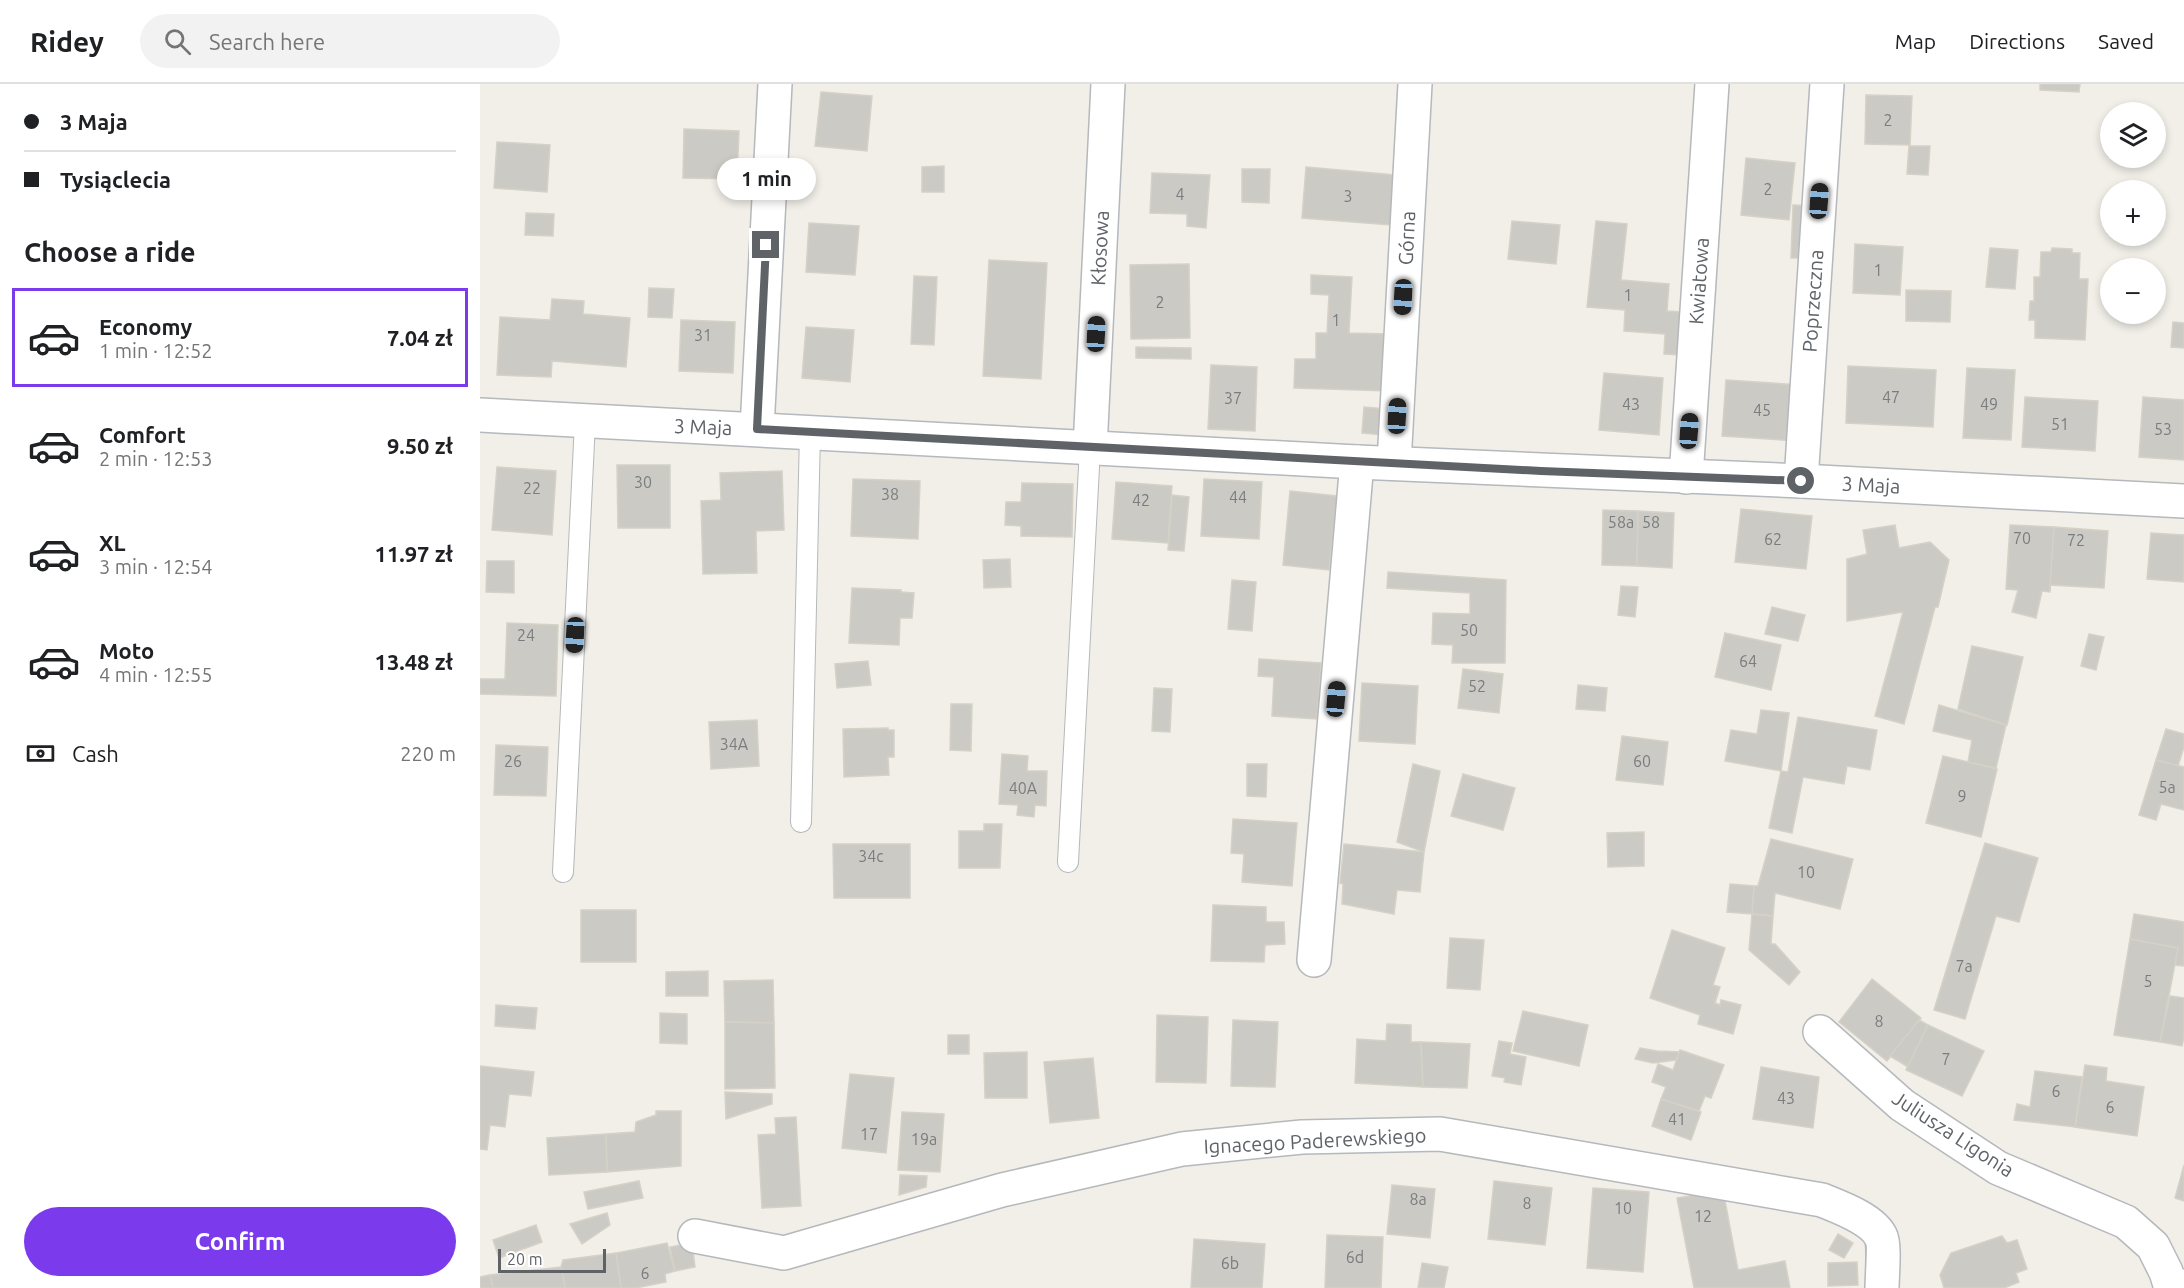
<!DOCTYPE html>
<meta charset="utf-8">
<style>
body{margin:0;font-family:Ubuntu,sans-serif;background:#f2f2f2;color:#202124;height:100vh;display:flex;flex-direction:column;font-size:22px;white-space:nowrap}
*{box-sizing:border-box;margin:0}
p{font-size:20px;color:#757577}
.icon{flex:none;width:33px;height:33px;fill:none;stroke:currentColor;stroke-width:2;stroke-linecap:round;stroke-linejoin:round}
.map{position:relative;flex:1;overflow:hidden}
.sheet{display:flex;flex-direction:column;background:#fff;width:480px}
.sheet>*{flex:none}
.top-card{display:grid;align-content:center;height:132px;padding:0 24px;background:#fff}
.controls{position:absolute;left:1620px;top:18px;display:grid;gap:12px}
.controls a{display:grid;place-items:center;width:66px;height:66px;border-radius:50%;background:#fff;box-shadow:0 3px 9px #0003;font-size:30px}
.scale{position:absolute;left:18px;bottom:15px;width:108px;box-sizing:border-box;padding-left:6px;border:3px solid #5f6368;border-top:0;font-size:16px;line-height:21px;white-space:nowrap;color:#5f6368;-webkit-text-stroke:4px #fff;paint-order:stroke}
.end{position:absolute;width:27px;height:27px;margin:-14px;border:8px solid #5f6368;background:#fff;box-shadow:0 0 0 3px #fff}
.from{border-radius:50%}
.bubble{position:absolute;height:42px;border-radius:21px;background:#fff;box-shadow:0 3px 9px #0003;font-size:20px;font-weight:700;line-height:42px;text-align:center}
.car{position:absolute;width:18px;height:36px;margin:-18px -9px;border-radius:8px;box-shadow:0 0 4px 2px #0007;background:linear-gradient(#222 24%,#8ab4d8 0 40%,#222 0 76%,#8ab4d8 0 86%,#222 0)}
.top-card b{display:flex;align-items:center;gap:21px;height:57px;font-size:22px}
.top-card b+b{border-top:2px solid #e0e0e0}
.top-card i{width:15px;height:15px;background:#202124}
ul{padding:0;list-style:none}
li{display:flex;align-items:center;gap:18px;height:99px;margin:0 12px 9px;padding:0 12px;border:3px solid transparent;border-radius:0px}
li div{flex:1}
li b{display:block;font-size:22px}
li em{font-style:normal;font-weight:700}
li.active{border-color:#7c3aed}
li>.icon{width:54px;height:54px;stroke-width:1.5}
h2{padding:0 24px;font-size:27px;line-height:72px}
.pay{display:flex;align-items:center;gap:15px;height:66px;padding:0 24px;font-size:22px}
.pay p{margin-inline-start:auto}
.action{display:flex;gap:12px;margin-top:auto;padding:12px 24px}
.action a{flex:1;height:69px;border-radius:36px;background:#7c3aed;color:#fff;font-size:24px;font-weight:700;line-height:69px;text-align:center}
header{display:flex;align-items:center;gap:36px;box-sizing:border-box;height:84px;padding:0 30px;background:#fff;border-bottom:2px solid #e0e0e0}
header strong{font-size:28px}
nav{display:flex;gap:33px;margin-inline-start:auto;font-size:21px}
.search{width:420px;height:54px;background:#f2f2f2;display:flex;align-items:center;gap:15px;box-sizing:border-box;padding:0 21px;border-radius:33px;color:#757577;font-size:22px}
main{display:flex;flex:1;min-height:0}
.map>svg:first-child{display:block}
.building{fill:#cccac5;stroke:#d6d1c6;stroke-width:1.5}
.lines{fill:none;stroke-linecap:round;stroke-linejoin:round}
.lane-casing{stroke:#b5b8bc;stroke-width:22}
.street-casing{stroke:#b5b8bc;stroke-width:36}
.secondary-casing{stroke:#b6babf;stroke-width:36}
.lane{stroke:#fff;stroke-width:20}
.street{stroke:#fff;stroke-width:33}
.secondary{stroke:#fff;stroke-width:33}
.route{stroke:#5f6368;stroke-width:8}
.labels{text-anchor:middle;stroke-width:5;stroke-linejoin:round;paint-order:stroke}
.number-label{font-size:16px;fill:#7a7d7f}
.street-label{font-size:20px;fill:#5f6368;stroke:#fff}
</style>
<header>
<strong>Ridey</strong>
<div class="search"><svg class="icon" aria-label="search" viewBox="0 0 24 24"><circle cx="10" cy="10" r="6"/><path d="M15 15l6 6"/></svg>Search here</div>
<nav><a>Map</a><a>Directions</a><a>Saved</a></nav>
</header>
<main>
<section class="sheet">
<div class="top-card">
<b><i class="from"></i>3 Maja</b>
<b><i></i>Tysiąclecia</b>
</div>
<h2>Choose a ride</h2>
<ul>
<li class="active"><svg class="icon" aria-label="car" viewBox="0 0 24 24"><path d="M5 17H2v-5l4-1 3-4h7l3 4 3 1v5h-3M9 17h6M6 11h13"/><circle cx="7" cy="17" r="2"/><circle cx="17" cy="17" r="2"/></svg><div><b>Economy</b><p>1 min · 12:52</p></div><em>7.04 zł</em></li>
<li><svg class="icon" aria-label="car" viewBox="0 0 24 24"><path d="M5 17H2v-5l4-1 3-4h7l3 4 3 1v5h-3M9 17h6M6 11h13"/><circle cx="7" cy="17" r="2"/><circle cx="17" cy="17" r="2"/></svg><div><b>Comfort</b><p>2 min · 12:53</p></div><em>9.50 zł</em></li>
<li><svg class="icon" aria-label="car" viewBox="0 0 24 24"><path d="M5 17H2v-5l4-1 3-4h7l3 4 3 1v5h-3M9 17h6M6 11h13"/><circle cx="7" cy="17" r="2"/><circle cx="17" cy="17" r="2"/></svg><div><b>XL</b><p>3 min · 12:54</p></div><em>11.97 zł</em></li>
<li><svg class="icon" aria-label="car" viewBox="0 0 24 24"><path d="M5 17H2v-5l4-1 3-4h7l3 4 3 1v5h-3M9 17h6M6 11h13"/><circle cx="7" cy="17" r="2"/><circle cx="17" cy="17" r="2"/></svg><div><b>Moto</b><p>4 min · 12:55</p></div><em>13.48 zł</em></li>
</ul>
<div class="pay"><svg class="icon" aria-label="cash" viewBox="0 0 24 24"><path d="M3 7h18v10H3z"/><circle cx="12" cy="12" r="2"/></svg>Cash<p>220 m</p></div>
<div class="action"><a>Confirm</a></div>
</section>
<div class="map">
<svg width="1704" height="1204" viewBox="0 0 1704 1204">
<rect width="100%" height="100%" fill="#f1efe8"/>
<g class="building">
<polygon points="1560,0 1600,0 1599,8 1560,6"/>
<polygon points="341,8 392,12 387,67 335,62"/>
<polygon points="1386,11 1432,12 1430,62 1450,62 1448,91 1427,90 1429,61 1385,60"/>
<polygon points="204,45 259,47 257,95 203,94"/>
<polygon points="17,58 70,61 67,108 14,104"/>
<polygon points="1266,74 1315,79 1309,136 1261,131"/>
<polygon points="464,82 464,108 442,108 442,83"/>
<polygon points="826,83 915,91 911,141 822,134"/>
<polygon points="762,85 790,85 789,119 762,118"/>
<polygon points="672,89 730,91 726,144 707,142 707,130 670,129"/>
<polygon points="1313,121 1333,122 1331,174 1311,174"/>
<polygon points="46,129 74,130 73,152 45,151"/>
<polygon points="1032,137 1080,141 1076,180 1028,175"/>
<polygon points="1116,137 1147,140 1141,196 1189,200 1187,227 1202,228 1199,271 1184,270 1185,250 1144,247 1145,226 1107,223"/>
<polygon points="329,139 379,142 375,191 326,188"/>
<polygon points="1375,160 1423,163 1420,211 1373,209"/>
<polygon points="1510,164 1538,166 1535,205 1506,203"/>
<polygon points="1572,164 1592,165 1592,169 1600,169 1599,195 1608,195 1605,256 1555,254 1555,236 1549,236 1550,217 1554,217 1554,193 1560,193 1561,168 1571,168"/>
<polygon points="509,176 567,179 561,295 503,292"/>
<polygon points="709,180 710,254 651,255 650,181"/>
<polygon points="831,191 872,193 869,249 911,250 910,307 814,304 815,275 836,275 836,249 847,249 849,211 831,210"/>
<polygon points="434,192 457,193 454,261 431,260"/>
<polygon points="169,204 194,205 192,234 168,233"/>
<polygon points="1426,206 1471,207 1470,238 1426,237"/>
<polygon points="72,215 104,217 103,230 150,234 146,283 72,277 71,293 17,291 20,233 70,236"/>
<polygon points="201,236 255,238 253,289 199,287"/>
<polygon points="1693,238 1704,239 1704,264 1691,263"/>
<polygon points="326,243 374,246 370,298 322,294"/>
<polygon points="656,263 711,264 711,275 656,274"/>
<polygon points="731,281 777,283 775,347 728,345"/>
<polygon points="1368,282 1456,286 1453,343 1366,339"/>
<polygon points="1487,284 1535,286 1531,356 1483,354"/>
<polygon points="1124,289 1183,294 1179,351 1119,346"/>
<polygon points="1246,296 1321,301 1317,357 1242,352"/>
<polygon points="1545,313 1618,317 1615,367 1542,363"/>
<polygon points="1663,313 1704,316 1704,376 1659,373"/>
<polygon points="884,323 905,325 904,351 882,349"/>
<polygon points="137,381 190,381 190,444 138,444"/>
<polygon points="17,383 76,387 72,451 12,446"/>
<polygon points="302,387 304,446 276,447 277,489 223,490 221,417 241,416 240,389"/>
<polygon points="373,395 440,397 438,455 371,452"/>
<polygon points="724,395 782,398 779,455 721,452"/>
<polygon points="636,398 692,402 688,459 632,455"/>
<polygon points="542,399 593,400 592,453 541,452 541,442 525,441 526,418 541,418"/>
<polygon points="810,407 857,412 849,486 803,481"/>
<polygon points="692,411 709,413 704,467 688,466"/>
<polygon points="1261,425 1332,432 1326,485 1255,478"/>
<polygon points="1123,426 1158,427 1157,482 1122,481"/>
<polygon points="1158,427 1194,429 1192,484 1157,482"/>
<polygon points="1415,441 1419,464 1450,458 1469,476 1458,523 1455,523 1424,640 1395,632 1423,528 1367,537 1367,475 1387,470 1383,446"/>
<polygon points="1530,441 1574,443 1570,508 1562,507 1556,534 1532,528 1538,506 1526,505"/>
<polygon points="1574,443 1628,447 1624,504 1570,501"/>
<polygon points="1671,449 1704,451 1704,498 1667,495"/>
<polygon points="530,475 531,503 504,504 503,476"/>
<polygon points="7,477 34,477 34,509 6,508"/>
<polygon points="908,488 1026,496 1025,579 972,579 973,561 952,560 953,529 990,530 990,509 907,504"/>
<polygon points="752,496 776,498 772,547 748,545"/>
<polygon points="1141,502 1158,503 1155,533 1138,531"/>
<polygon points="372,504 421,506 421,508 434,509 432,534 420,534 419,561 369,559"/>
<polygon points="1292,523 1325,531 1318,557 1285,550"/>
<polygon points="27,539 78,541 76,612 0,610 0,595 25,595"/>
<polygon points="1245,549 1301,561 1291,606 1235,593"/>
<polygon points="1609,550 1624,553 1616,586 1601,582"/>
<polygon points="1492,562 1543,573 1527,641 1478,625"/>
<polygon points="779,575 841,579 837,635 792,632 794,593 778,592"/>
<polygon points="388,577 391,601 357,604 355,580"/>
<polygon points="983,585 1023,590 1019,629 978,624"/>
<polygon points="882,599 938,602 935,660 879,657"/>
<polygon points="1098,601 1127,604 1125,627 1096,625"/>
<polygon points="674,604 692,605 690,648 672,647"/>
<polygon points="471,620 492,620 491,667 470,666"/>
<polygon points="1459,621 1526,641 1516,684 1488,678 1492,656 1453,647"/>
<polygon points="1281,626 1309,629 1301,687 1245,677 1251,646 1277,650"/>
<polygon points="1318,633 1397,646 1390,686 1367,682 1364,700 1323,693 1312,749 1289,744 1301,687 1308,688"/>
<polygon points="277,636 279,682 231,685 229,638"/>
<polygon points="408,644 408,646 414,646 414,673 408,673 409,691 364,693 363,645"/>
<polygon points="1686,645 1704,650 1704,663 1698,682 1676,676"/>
<polygon points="1142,652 1188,658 1183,701 1136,696"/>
<polygon points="16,661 68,663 66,712 14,711"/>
<polygon points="522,670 548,672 547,687 567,687 566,722 555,721 554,733 537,731 538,721 519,720"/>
<polygon points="1463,672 1517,685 1501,753 1446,739"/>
<polygon points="1676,676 1704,683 1704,726 1681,720 1676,736 1659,731"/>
<polygon points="767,680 787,680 786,713 767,712"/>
<polygon points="933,680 960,687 944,768 917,758"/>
<polygon points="983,690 1035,704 1023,746 971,732"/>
<polygon points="753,735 817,739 812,802 762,798 764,770 751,769"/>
<polygon points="504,740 522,740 520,784 479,784 479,747 504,747"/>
<polygon points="1164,748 1164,782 1128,783 1127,749"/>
<polygon points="1291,755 1373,775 1360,825 1295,809 1293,832 1272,830 1274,802 1278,802"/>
<polygon points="1505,759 1558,774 1539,838 1516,832 1485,935 1454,926"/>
<polygon points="353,760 430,760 430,814 354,814"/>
<polygon points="864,760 944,768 940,808 917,806 914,830 862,820 863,800 860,799"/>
<polygon points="1250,800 1274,802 1272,830 1247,828"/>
<polygon points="733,821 786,823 786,838 804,838 805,860 785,861 784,878 731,877"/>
<rect x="101" y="826" width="55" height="52"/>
<polygon points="1272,830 1293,832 1291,860 1295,860 1320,888 1309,901 1269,866"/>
<polygon points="1654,830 1704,838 1704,882 1695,881 1698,864 1650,855"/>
<polygon points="1192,846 1245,864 1233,901 1240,903 1235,919 1240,921 1241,916 1261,921 1253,950 1218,940 1220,931 1170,914"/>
<polygon points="970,854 1004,856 1000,906 967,904"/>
<polygon points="1650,855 1698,864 1680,958 1634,951"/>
<polygon points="228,887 228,912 186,912 186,888"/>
<polygon points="1392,895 1441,934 1407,977 1359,938"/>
<polygon points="293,896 294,939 245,938 244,897"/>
<polygon points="1690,912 1704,914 1704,953 1702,962 1680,958"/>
<polygon points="16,921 57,924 55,945 15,942"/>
<polygon points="1043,927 1108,941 1099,982 1033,967"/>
<polygon points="180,929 207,930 207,960 180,959"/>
<polygon points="677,931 728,933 726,999 676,998"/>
<polygon points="753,936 798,938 795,1003 751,1002"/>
<polygon points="1439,936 1448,941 1428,983 1410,972"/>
<polygon points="245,938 294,939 295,1004 245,1005"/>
<polygon points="907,940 931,941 931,958 941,958 943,1003 875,999 877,955 906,957"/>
<polygon points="1448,941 1504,967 1482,1012 1426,986"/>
<rect x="468" y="951" width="21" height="19"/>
<polygon points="1019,957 1032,959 1030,970 1046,973 1041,1001 1024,998 1025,994 1012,992"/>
<polygon points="941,958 990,960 987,1004 943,1003"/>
<polygon points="1160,964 1177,967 1200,968 1196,976 1173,979 1155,975"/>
<polygon points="1200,966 1244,981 1231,1014 1225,1012 1219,1027 1181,1015 1186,1003 1172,998 1178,980 1193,986"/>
<polygon points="547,968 547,1014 505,1014 504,969"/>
<polygon points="613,974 619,1034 570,1039 564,978"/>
<polygon points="1605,981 1627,984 1626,997 1664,1003 1657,1052 1595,1043"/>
<polygon points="0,982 54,988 51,1012 29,1010 25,1043 10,1041 7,1066 0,1065"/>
<polygon points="1281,983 1339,993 1333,1044 1273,1035"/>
<polygon points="1555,987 1602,993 1595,1043 1534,1036 1537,1020 1550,1023"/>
<polygon points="370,990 414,994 406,1069 362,1064"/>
<polygon points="245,1008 292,1010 292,1020 246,1035"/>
<polygon points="1181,1015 1221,1028 1211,1056 1172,1042"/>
<polygon points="176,1027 201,1027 201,1082 127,1088 126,1050 155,1048 156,1038 176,1031"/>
<polygon points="422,1028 464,1030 460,1088 418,1086"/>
<polygon points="316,1033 321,1122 282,1124 278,1051 296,1050 295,1034"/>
<polygon points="126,1050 127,1088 69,1091 67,1054"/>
<polygon points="1704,1081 1704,1117 1695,1114"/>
<polygon points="420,1091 447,1092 446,1103 419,1111"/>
<polygon points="159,1097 163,1114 108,1125 104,1108"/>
<polygon points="1014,1097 1072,1104 1065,1161 1008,1155"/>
<polygon points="912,1101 955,1105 950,1154 907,1150"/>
<polygon points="1113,1104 1169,1108 1163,1188 1107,1184"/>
<polygon points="1243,1106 1258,1186 1305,1177 1310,1204 1214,1204 1197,1114"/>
<polygon points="127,1129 130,1141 102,1160 90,1140"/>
<polygon points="56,1141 62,1158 19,1174 13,1156"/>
<polygon points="1358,1150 1373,1159 1364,1174 1349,1166"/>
<polygon points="847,1151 903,1153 901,1204 845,1204"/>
<polygon points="1522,1152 1527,1159 1537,1156 1547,1185 1536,1189 1539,1198 1524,1204 1464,1204 1460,1191 1471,1169"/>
<polygon points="714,1155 785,1160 782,1204 711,1204"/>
<polygon points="187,1159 195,1187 185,1190 186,1198 156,1204 141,1204 136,1169"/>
<polygon points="212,1159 215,1183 195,1187 190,1163"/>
<polygon points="136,1169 141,1204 85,1204 81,1183 83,1176"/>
<polygon points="1377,1178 1378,1201 1348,1202 1348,1179"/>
<polygon points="942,1179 968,1183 964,1204 938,1204"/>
<polygon points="81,1183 85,1204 13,1204 10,1191"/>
<polygon points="10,1191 13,1204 0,1204 0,1193"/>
</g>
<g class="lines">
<defs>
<g id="lane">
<polyline points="321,738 330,349"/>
<polyline points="588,778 610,364"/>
<polyline points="83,788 105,338"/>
</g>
<g id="street">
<polyline points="0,331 877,378 1321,397 1704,417"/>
<polyline points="277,345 295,0"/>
<polyline points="610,364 628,0"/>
<polyline points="914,379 935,0"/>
<polyline points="1206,393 1232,0"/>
<polyline points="1321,397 1347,0"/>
<polyline points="834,876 877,378"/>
<polyline points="1340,948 1422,1021 1518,1084 1646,1138 1673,1162 1686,1188 1691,1204"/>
<path d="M215,1152l89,17 218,-63 180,-41 120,-12 138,-3 382,66c17,7 51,19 59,37 4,7 1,41 1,51"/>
</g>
<polyline id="secondary" points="1694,1204 1704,1202"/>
</defs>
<use href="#lane" class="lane-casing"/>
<use href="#street" class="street-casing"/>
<use href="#secondary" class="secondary-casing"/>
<use href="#lane" class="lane"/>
<use href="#street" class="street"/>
<use href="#secondary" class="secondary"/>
</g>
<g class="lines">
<polyline class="route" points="286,161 277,345 1061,387 1321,397"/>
</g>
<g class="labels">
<g class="number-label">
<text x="1408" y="42">2</text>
<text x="1288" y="111">2</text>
<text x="700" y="116">4</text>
<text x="868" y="118">3</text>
<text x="1398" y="192">1</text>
<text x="1148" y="217">1</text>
<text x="680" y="224">2</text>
<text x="856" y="242">1</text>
<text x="223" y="257">31</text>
<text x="1411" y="319">47</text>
<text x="753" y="320">37</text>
<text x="1151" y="326">43</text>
<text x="1509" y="326">49</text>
<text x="1282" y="332">45</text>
<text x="1580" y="346">51</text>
<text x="1683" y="351">53</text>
<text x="163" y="404">30</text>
<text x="52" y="410">22</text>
<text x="410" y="416">38</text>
<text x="758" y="419">44</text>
<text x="661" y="422">42</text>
<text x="1141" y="444">58a</text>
<text x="1171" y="444">58</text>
<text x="1542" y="460">70</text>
<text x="1293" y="461">62</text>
<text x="1596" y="462">72</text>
<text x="989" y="552">50</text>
<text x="46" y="557">24</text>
<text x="1268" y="583">64</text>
<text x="997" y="608">52</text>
<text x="254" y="666">34A</text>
<text x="33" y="683">26</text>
<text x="1162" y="683">60</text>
<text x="1687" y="709">5a</text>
<text x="543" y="710">40A</text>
<text x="1482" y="718">9</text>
<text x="391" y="778">34c</text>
<text x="1326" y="794">10</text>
<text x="1484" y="888">7a</text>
<text x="1668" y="903">5</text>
<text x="1399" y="943">8</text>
<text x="1466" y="981">7</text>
<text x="1576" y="1013">6</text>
<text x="1306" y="1020">43</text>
<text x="1630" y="1029">6</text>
<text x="1197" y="1041">41</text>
<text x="389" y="1056">17</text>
<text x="444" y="1061">19a</text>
<text x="938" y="1121">8a</text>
<text x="1047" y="1125">8</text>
<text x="1143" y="1130">10</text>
<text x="1223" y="1138">12</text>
<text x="875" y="1179">6d</text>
<text x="750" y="1185">6b</text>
<text x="165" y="1195">6</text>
</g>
<g class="street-label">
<text transform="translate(927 154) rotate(-87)" y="7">Górna</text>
<text transform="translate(620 164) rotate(-87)" y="7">Kłosowa</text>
<text transform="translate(1219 197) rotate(-86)" y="7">Kwiatowa</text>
<text transform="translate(1333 217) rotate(-86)" y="7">Poprzeczna</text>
<text transform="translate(223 343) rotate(2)" y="7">3 Maja</text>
<text transform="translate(1391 401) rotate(3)" y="7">3 Maja</text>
<text transform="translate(1473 1050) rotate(33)" y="7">Juliusza Ligonia</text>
<text transform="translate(835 1057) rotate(-3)" y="7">Ignacego Paderewskiego</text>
</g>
</g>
</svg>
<div class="controls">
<a><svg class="icon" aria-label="layers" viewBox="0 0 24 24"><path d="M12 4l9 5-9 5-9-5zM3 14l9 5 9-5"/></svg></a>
<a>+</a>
<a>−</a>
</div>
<div class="scale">20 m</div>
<i class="end from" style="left:1321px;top:397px"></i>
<i class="end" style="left:286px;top:161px"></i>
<div class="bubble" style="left:237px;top:74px;width:99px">1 min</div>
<i class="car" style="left:1339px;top:117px;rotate:4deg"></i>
<i class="car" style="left:923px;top:213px;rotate:183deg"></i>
<i class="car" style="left:616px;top:250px;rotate:3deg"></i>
<i class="car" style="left:917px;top:332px;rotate:3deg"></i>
<i class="car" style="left:1209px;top:347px;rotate:4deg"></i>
<i class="car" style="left:95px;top:551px;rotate:183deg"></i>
<i class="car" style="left:856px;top:615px;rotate:5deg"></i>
</div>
</main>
